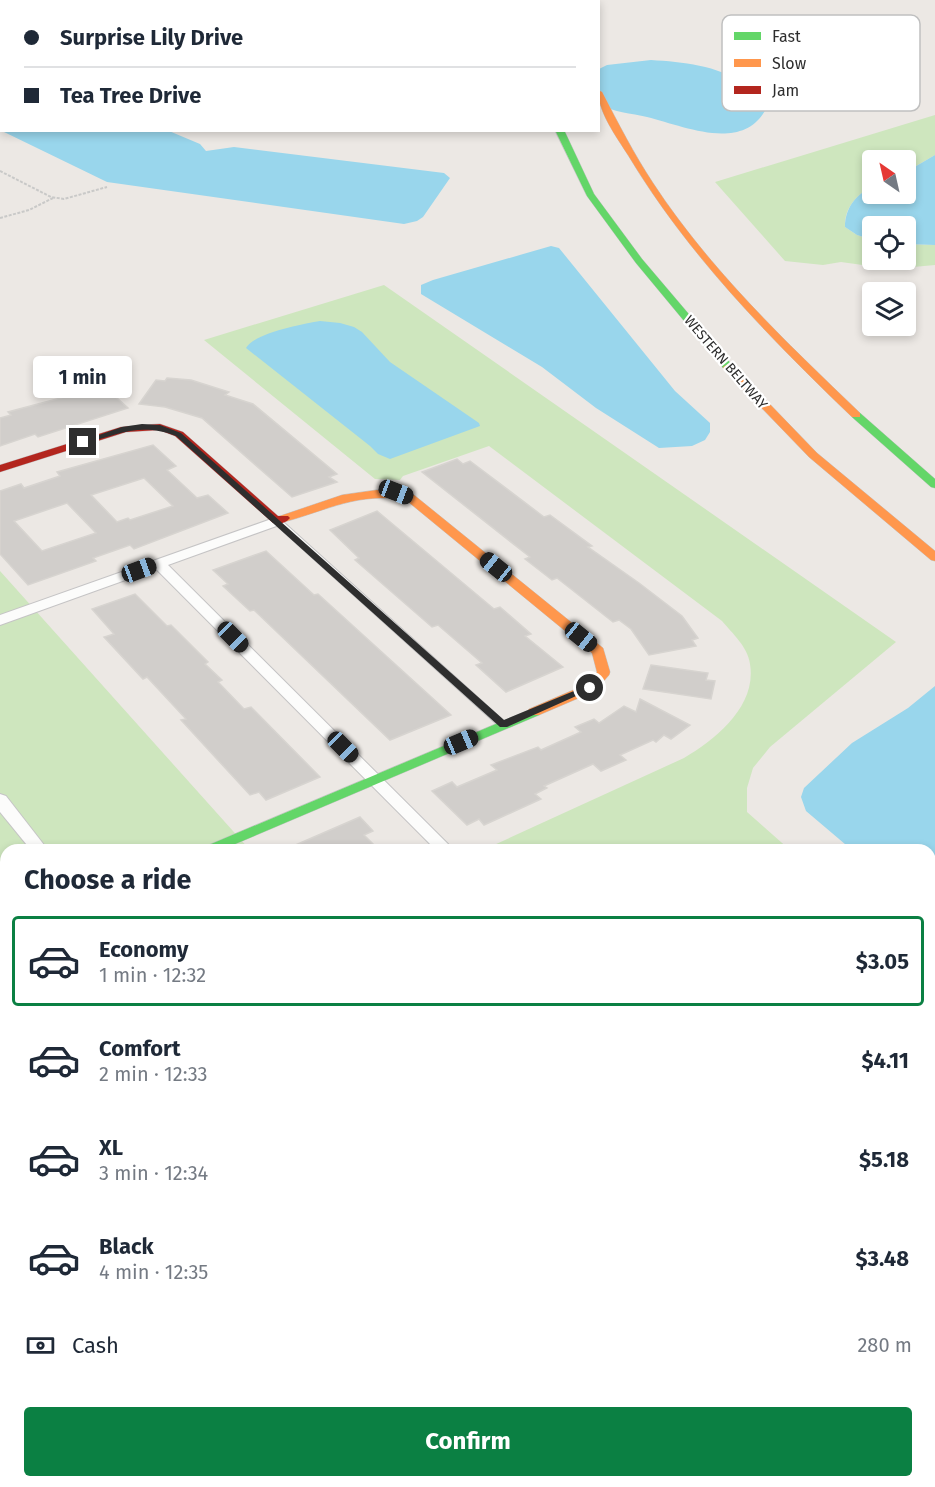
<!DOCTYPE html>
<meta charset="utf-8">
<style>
body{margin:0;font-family:"Fira Sans",sans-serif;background:#f6f6f7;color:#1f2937;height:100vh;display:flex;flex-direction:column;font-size:22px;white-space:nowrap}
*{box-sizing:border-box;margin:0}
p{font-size:20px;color:#747a83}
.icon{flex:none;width:33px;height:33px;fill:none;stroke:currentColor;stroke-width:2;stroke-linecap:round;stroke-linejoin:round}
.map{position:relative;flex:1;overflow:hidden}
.sheet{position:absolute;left:0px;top:844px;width:936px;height:644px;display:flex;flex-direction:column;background:#fff;border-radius:18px 18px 0 0;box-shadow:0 3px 9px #0003}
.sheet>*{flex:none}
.guide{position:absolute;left:0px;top:0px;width:600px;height:132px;box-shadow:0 3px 9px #0003;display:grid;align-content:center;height:132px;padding:0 24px;background:#fff}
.needle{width:39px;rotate:326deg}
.tools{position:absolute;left:862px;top:150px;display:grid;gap:12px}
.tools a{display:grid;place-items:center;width:54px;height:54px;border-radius:6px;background:#fff;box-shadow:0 3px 9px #0003;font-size:30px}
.end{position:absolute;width:27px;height:27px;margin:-14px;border:8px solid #2e2e2e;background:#fff;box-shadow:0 0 0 3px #fff}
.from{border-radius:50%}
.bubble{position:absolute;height:42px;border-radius:6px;background:#fff;box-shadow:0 3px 9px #0003;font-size:20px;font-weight:700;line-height:42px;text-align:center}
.car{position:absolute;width:18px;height:36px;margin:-18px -9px;border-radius:8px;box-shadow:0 0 4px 2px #0007;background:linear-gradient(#222 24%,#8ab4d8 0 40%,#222 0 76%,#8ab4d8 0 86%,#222 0)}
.guide b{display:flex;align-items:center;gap:21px;height:57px;font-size:22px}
.guide b+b{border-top:2px solid #e0e1e3}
.guide i{width:15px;height:15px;background:#1f2937}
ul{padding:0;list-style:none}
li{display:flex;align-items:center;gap:18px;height:90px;margin:0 12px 9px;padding:0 12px;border:3px solid transparent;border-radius:6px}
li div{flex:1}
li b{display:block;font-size:22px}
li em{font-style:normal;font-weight:700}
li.selected{border-color:#0b8043}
li>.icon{width:54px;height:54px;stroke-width:1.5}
h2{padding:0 24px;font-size:27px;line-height:72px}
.pay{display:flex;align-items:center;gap:15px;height:66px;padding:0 24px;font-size:22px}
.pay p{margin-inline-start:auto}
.cta{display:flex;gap:12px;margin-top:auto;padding:12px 24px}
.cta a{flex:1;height:69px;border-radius:6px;background:#0b8043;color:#fff;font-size:24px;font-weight:700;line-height:69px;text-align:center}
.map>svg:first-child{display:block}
.green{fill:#cee6be}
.water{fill:#99d6ec}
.building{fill:#d1cecb;stroke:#d7d4d0;stroke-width:1.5;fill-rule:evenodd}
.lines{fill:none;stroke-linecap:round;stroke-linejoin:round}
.lane-casing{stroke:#c5c4c5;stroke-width:2}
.street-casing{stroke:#c5c4c5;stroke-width:2}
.fast-casing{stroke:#c5c4c5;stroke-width:1}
.slow-casing{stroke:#c5c4c5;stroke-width:1}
.jam-casing{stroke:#c5c4c5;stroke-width:1}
.path{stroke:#c9c9c8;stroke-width:2;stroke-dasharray:3 1.5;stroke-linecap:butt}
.lane{fill:#fcfcfb;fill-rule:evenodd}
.street{fill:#fcfcfb;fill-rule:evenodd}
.fast{fill:#63d668;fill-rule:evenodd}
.slow{fill:#ff974d;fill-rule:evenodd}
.jam{fill:#b3261e;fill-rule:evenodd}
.route{fill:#2e2e2e}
.labels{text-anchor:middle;stroke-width:4.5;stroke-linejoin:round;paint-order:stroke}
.far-street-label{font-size:14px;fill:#2e2e2e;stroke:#fff}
.key{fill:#fff;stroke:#c0c0c0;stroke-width:1.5}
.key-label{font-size:16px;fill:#2e2e2e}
</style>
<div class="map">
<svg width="935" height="1487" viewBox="0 0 935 1487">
<rect width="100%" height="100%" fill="#ece8e4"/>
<g class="green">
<path d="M935,115v40l-29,17v-12h-33v26c-16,8 -29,22 -28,41l12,8 16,5v20h33v-16l29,1v20l-44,4 -50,-7 -18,3 -38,-4 -70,-79z"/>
<path d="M384,285l512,357 -126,105 -17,21 -6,20v24l43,38h-307l201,-92c32,-19 73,-52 66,-94 -2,-17 -18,-31 -28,-43l-233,-175 -86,30 -3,4 -25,-1 -171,-139z"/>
<polygon points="0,571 250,850 6,850 6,1404 0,1408"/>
<polygon points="930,1003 935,1009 935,1290 930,1285"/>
</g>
<g class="water">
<path d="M651,60c32,2 66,5 93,24l2,8 14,8 6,9c-24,44 -82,17 -119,8 -15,-4 -35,-4 -48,-14v-34l8,-4z"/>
<polygon points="2,131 169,131 200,144 206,151 234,147 444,173 450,178 423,217 417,221 404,224 107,182"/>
<path d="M935,155v90l-29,-1v-18h-33v14l-16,-5 -12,-8c0,-20 12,-33 28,-41v8h33v-22z"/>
<polygon points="551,246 559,248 675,391 710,423 710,432 705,440 692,446 659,448 596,408 542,367 421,294 421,285 433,280"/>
<path d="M320,321l20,2 14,4 8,5 28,30 89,61 1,3 -90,33 -12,-5 -8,-8 -124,-98c8,-15 57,-24 74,-27z"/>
<polygon points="935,686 935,938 930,932 930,850 852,850 806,811 801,797 804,788 852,743 908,708"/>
</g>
<g class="building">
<polygon points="167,378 191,380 229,392 225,395 253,404 337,474 329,477 337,482 292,497 202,418 165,407 139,404 156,380 165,381"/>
<polygon points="94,389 97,392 107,389 128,408 38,437 35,434 0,446 0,418 11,415 8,412"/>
<path d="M153,445l23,21 -9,4 30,28 11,-3 20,18 -94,36 -4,-4 -37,13 3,3 -68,24 -28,-31v-63l21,-7 3,4 36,-12 -3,-4zM144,478l29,28 -43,14 -2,-2 -11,4 -26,-27zM67,503l29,30 -54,18 -28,-30z"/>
<polygon points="457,459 463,464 470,461 544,517 550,515 592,546 588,547 639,583 682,616 698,638 692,640 696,646 649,655 631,629 619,620 613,622 557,578 552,580 525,559 530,557 422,472"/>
<polygon points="377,511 494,609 500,607 531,634 525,636 563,667 506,692 476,665 482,663 438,625 432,627 355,560 359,558 330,530"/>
<polygon points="266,551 314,595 318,594 451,715 390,740 254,610 250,611 223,586 228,584 213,570"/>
<polygon points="135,594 167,626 171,625 208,662 205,664 222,680 218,682 244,709 251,707 320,777 266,800 259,792 250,795 181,720 186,719 147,677 143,679 104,637 114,634 92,609"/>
<polygon points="651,665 708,673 706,680 715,681 711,699 643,689"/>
<polygon points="640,699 690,725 671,739 664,735 656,742 653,740 620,755 626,760 601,771 593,764 544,786 547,788 535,794 541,799 484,825 479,819 467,825 432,791 452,782 457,787 497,770 491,765 538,747 541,750 581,732 575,727 594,719 599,723 624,706 636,712"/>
<polygon points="360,817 373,831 364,835 379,850 284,850"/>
</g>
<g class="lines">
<defs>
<g id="lane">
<polygon points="274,519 280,519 506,723 507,725 506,727 500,727 274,523 273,521"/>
<polygon points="760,1482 773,1482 776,1487 763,1487"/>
</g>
<g id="street">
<polygon points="277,517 282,518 284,521 282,524 168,565 454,850 436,850 156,569 0,625 0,615"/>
<polygon points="0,794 6,796 48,850 31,850 0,812"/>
<polygon points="0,1076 6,1078 6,1101 0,1099"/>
<polygon points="6,1213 6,1232 0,1234 0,1215"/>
<polygon points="930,1320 935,1321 935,1344 930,1342"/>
<polygon points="215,1482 246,1482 244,1487 213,1487"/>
</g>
<g id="fast">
<rect x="518" y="0" width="8" height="2"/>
<rect x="568" y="0" width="8" height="2"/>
<polygon points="555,130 564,130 594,194 642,259 732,365 732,369 724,369 636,263 587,196"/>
<polygon points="856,412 860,413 935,479 935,488 931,487 852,417 852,413"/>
<polygon points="534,708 539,709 541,712 539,715 221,850 202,850 204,847"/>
</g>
<g id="slow">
<path d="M598,90l4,2c16,31 32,62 51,91 57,87 133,159 207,230v4h-8c-83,-80 -164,-162 -224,-262 -12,-19 -30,-43 -30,-65z"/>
<polygon points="728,364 732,365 817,453 935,551 935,561 931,560 809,457 724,369 723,367"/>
<path d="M377,490l37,5 189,153 7,24 -1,3 -14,16 -56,24h-10l-2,-3 2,-3 56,-24 12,-13 -5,-19 -186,-153c-48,-8 -78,10 -122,22l-6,-4 2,-2 62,-21z"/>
</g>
<path id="jam" d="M160,424l23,8 95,84h10l2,2c-4,5 -11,7 -17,5l-98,-87 -16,-6 -33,2 -126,40v-7l121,-38z"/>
</defs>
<use href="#lane" class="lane-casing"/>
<use href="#street" class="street-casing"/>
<use href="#fast" class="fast-casing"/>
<use href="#slow" class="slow-casing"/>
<use href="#jam" class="jam-casing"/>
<g class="path">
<polyline points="0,171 51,197 64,199 107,187"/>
<polyline points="0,218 29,210 53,198"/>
</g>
<use href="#lane" class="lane"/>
<use href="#street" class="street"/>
<use href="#fast" class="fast"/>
<use href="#slow" class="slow"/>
<use href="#jam" class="jam"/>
</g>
<path class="route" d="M142,424l18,1 21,8 323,287 82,-34 8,2 -87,39h-7l-324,-291c-36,-14 -58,-1 -93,8l-4,-2 43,-15z"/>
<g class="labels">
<g class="far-street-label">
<text transform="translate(726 362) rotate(49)" y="5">WESTERN BELTWAY</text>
</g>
</g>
<rect x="722" y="15" width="198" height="96" rx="9" class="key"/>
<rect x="734" y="32" width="27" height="8" fill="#63d668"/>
<rect x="734" y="59" width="27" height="8" fill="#ff974d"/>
<rect x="734" y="86" width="27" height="8" fill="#b3261e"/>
<g class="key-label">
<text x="772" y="42">Fast</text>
<text x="772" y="69">Slow</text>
<text x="772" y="96">Jam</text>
</g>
</svg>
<div class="tools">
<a><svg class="needle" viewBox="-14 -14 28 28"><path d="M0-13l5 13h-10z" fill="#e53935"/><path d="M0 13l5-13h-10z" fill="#747a83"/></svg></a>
<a><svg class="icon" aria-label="locate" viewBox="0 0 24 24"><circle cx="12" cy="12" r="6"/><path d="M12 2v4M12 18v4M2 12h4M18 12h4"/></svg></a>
<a><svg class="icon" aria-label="layers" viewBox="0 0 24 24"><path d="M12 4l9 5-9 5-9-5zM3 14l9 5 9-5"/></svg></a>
</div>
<i class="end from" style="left:590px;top:688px"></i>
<i class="end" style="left:83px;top:442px"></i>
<div class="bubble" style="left:33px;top:356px;width:99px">1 min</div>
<i class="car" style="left:396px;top:492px;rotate:111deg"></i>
<i class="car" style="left:496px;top:567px;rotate:309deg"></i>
<i class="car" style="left:139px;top:570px;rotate:70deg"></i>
<i class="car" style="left:233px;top:637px;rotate:135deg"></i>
<i class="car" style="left:581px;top:637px;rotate:129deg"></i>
<i class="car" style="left:461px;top:742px;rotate:67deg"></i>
<i class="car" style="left:343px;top:747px;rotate:135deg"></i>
<div class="guide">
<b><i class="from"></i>Surprise Lily Drive</b>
<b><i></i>Tea Tree Drive</b>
</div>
<section class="sheet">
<h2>Choose a ride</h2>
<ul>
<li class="selected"><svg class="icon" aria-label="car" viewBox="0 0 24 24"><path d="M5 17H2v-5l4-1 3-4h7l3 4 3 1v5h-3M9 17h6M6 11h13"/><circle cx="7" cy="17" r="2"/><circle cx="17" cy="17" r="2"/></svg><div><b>Economy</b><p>1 min · 12:32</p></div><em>$3.05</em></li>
<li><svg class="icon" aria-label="car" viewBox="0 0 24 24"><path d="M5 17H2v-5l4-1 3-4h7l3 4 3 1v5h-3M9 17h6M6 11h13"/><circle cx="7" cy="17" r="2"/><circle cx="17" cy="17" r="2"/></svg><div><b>Comfort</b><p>2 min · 12:33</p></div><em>$4.11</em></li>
<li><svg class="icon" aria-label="car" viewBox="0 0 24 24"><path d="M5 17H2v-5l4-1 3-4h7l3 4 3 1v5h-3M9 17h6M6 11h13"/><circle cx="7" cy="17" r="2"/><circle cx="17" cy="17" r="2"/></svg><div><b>XL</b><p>3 min · 12:34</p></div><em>$5.18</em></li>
<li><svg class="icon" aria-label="car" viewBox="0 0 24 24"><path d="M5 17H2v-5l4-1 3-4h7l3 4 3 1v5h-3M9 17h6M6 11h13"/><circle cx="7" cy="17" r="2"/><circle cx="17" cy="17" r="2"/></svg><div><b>Black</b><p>4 min · 12:35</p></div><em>$3.48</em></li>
</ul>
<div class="pay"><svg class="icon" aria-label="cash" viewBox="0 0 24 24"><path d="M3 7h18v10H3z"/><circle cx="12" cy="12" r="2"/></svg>Cash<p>280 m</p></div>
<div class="cta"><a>Confirm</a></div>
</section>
</div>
